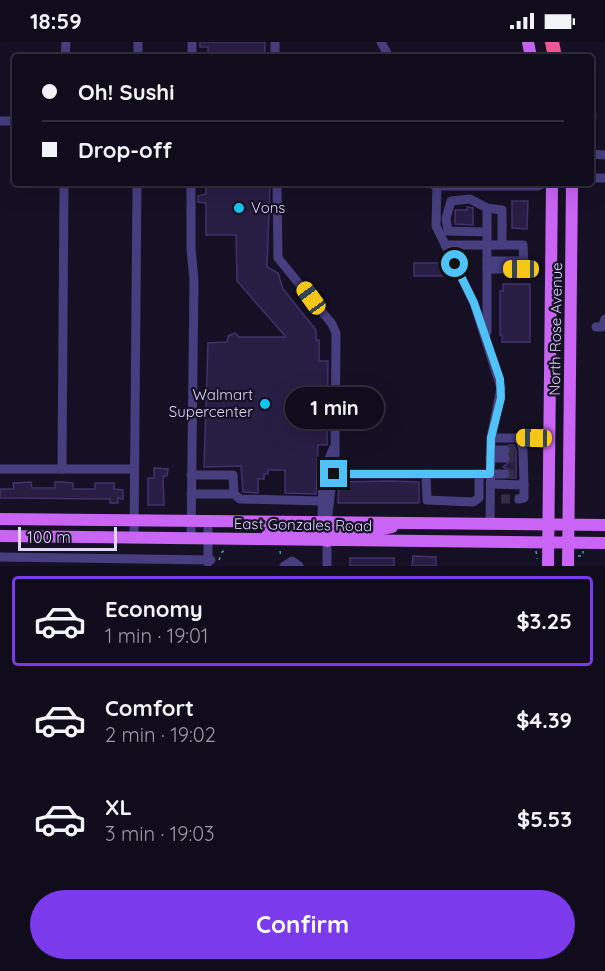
<!DOCTYPE html>
<meta charset="utf-8">
<style>
body{margin:0;font-family:Quicksand,sans-serif;background:#1e1a28;color:#f1f3f6;height:100vh;display:flex;flex-direction:column;font-size:22px;white-space:nowrap}
*{box-sizing:border-box;margin:0}
p{font-size:20px;color:#9c9ba3}
.icon{flex:none;width:33px;height:33px;fill:none;stroke:currentColor;stroke-width:2;stroke-linecap:round;stroke-linejoin:round}
.map{position:relative;height:524px;overflow:hidden}
.drawer{display:flex;flex-direction:column;background:#100c1b;flex:1}
.drawer>*{flex:none}
.hud{position:absolute;left:12px;top:12px;width:582px;height:132px;border-radius:6px;box-shadow:0 6px 24px #0002,0 0 0 2px #302c3a;display:grid;align-content:center;height:132px;padding:0 30px;background:#100c1b}
.scale{position:absolute;left:18px;bottom:15px;width:99px;box-sizing:border-box;padding-left:6px;border:3px solid #ddd5fc;border-top:0;font-size:16px;line-height:21px;white-space:nowrap;color:#ddd5fc;-webkit-text-stroke:4px #151024;paint-order:stroke}
.end{position:absolute;width:27px;height:27px;margin:-14px;border:8px solid #4fc3f7;background:#111;box-shadow:0 0 0 3px #111}
.from{border-radius:50%}
.bubble{position:absolute;height:42px;border-radius:21px;background:#100c1b;box-shadow:0 6px 24px #0002,0 0 0 2px #302c3a;font-size:20px;font-weight:700;line-height:42px;text-align:center}
.car{position:absolute;width:18px;height:36px;margin:-18px -9px;border-radius:8px;box-shadow:0 0 4px 2px #0007;background:linear-gradient(#f5c518 24%,#345 0 40%,#f5c518 0 76%,#345 0 86%,#f5c518 0)}
.hud b{display:flex;align-items:center;gap:21px;height:57px;font-size:22px}
.hud b+b{border-top:2px solid #302c3a}
.hud i{width:15px;height:15px;background:#f1f3f6}
ul{padding:10px 0 0;list-style:none}
li{display:flex;align-items:center;gap:18px;height:90px;margin:0 12px 9px;padding:0 18px;border:3px solid transparent;border-radius:6px}
li div{flex:1}
li b{display:block;font-size:22px}
li em{font-style:normal;font-weight:700}
li.on{border-color:#7c3aed}
li>.icon{width:54px;height:54px;stroke-width:1.5}
.cta{display:flex;gap:12px;margin-top:auto;padding:12px 30px}
.cta a{flex:1;height:69px;border-radius:36px;background:#7c3aed;color:#fff;font-size:24px;font-weight:700;line-height:69px;text-align:center}
.status{display:flex;justify-content:space-between;align-items:center;height:42px;padding:0 30px;background:#100c1b;direction:ltr}
.status svg{height:16px;fill:currentColor}
.map>svg:first-child{display:block}
.building{fill:#281d43;stroke:#42316e;stroke-width:1.5}
.lines{fill:none;stroke-linecap:round;stroke-linejoin:round}
.minor-tunnel{stroke:#332e44;stroke-width:9;stroke-dasharray:9 4.5;stroke-linecap:butt}
.path{stroke:#37acae;stroke-width:1.5;stroke-dasharray:3 4.5;stroke-linecap:butt}
.minor{stroke:#463e7f;stroke-width:9}
.major{stroke:#ca64f5;stroke-width:12}
.highway{stroke:#f45997;stroke-width:14}
.route{stroke:#4fc3f7;stroke-width:8}
.poi-dot{fill:#10c6ee;stroke:#151024;stroke-width:2}
.labels{text-anchor:middle;stroke-width:4.5;stroke-linejoin:round;paint-order:stroke}
.poi-label{font-size:15px;fill:#ddd5fc;stroke:#151024;text-anchor:start}
.street-label{font-size:15px;fill:#ddd5fc;stroke:#151024}
</style>
<div class="status"><b>18:59</b><svg viewBox="0 0 49 12"><path d="M0 12V9h3v3zM5 12V6h3v6zM10 12V3h3v9zM15 12V0h3v12zM26 1h20v11H26zM47 4h2v5h-2z"/></svg></div>
<div class="map">
<svg width="605" height="524" viewBox="0 0 605 524">
<rect width="100%" height="100%" fill="#151024"/>
<g class="building">
<polygon points="200,0 265,0 265,15 208,15 208,5 200,5"/>
<polygon points="206,141 270,141 267,225 278,231 283,247 316,288 316,298 319,298 319,319 328,319 327,403 318,403 316,452 285,451 285,428 268,428 268,432 264,432 264,437 258,437 258,451 243,450 241,424 204,425 208,301 227,300 228,294 235,291 239,295 286,295 237,239 236,193 206,193 206,161 198,160 198,154 206,152"/>
<polygon points="512,159 528,159 527,187 512,186"/>
<polygon points="467,165 473,166 473,183 455,182 455,168 467,168"/>
<polygon points="441,217 445,217 451,234 414,234 414,221 441,221"/>
<polygon points="503,242 530,242 530,300 502,300 502,293 500,293 500,249 503,249"/>
<polygon points="509,403 514,403 516,409 516,436 510,436 510,428 503,425 512,417"/>
<polygon points="154,426 168,427 167,434 163,434 164,463 148,463 148,436 154,436"/>
<polygon points="389,439 419,440 419,461 338,461 339,440"/>
<polygon points="31,440 32,446 55,446 55,440 62,440 73,441 73,447 95,447 95,441 114,441 114,447 123,448 123,457 118,456 118,461 110,461 110,457 0,456 0,447 14,447 13,441"/>
<polygon points="413,514 436,515 436,524 412,524"/>
<rect x="350" y="516" width="44" height="8"/>
</g>
<g class="lines">
<g class="minor-tunnel">
<polyline points="505,408 517,408"/>
<polyline points="505,416 516,417"/>
<polyline points="505,432 516,432"/>
<polyline points="501,457 519,457"/>
</g>
<g class="path">
<polyline points="280,509 281,515"/>
<polyline points="536,509 537,517"/>
<polyline points="578,514 583,514 583,509"/>
<polyline points="219,518 222,510 227,507"/>
</g>
<g class="minor">
<polyline points="275,0 275,15"/>
<polyline points="381,0 389,15"/>
<polyline points="65,15 66,0"/>
<polyline points="138,15 138,0"/>
<polyline points="192,15 192,0"/>
<polyline points="0,79 15,79"/>
<polyline points="591,84 592,74"/>
<polyline points="591,108 591,112 605,113"/>
<polyline points="591,136 605,136"/>
<polyline points="191,141 191,206 194,239 191,496"/>
<polyline points="277,141 278,216 332,282 336,291 335,413 327,480"/>
<polyline points="430,141 437,144 538,144 544,141"/>
<polyline points="437,141 436,184 474,261 501,346 491,396 490,482"/>
<polyline points="487,166 487,290"/>
<polyline points="487,190 448,189 446,176 451,159 470,157 487,166 502,168 502,202"/>
<polyline points="445,203 523,203 524,224 521,227 487,227"/>
<polyline points="487,219 524,219"/>
<polyline points="596,285 602,285 605,277"/>
<polyline points="491,396 549,396"/>
<polyline points="491,408 505,408"/>
<polyline points="490,416 505,416"/>
<polyline points="0,427 134,427"/>
<polyline points="62,427 64,141"/>
<polyline points="323,432 505,432"/>
<polyline points="426,432 427,458 473,460 479,456 479,432"/>
<polyline points="191,433 233,433 234,452"/>
<polyline points="490,442 524,443 523,408 519,395"/>
<polyline points="191,452 234,452 240,457 322,459"/>
<polyline points="519,457 524,456 524,443"/>
<polyline points="322,480 323,432 333,407"/>
<polyline points="134,495 137,141"/>
<polyline points="0,515 211,518"/>
<polyline points="208,521 208,479"/>
<polyline points="284,524 292,519 299,524"/>
<polyline points="327,524 327,499"/>
</g>
<g class="major">
<polyline points="528,0 531,15"/>
<polyline points="0,477 605,483"/>
<polyline points="268,491 321,488 327,484 327,480"/>
<polyline points="0,494 605,501"/>
<polyline points="327,499 331,491 375,489 392,485"/>
<polyline points="548,524 552,141"/>
<polyline points="568,524 572,141"/>
</g>
<polyline class="highway" points="552,0 555,15"/>
</g>
<g class="lines">
<polyline class="route" points="334,432 490,432 491,396 501,356 500,337 474,261 455,222"/>
</g>
<g class="poi-dot">
<circle cx="239" cy="166" r="6"/>
<circle cx="265" cy="362" r="6"/>
</g>
<g class="labels">
<g class="poi-label">
<text x="251" y="171">Vons</text>
<text x="253" y="358" text-anchor="end">Walmart<tspan x="253" dy="17">Supercenter</tspan></text>
</g>
<g class="street-label">
<text transform="translate(556 287) rotate(-89)" y="5">North Rose Avenue</text>
<text transform="translate(303 483) rotate(1)" y="5">East Gonzales Road</text>
</g>
</g>
</svg>
<div class="scale">100 m</div>
<i class="end from" style="left:455px;top:222px"></i>
<i class="end" style="left:334px;top:432px"></i>
<div class="bubble" style="left:285px;top:345px;width:99px">1 min</div>
<i class="car" style="left:521px;top:227px;rotate:270deg"></i>
<i class="car" style="left:311px;top:256px;rotate:324deg"></i>
<i class="car" style="left:534px;top:396px;rotate:271deg"></i>
<div class="hud">
<b><i class="from"></i>Oh! Sushi</b>
<b><i></i>Drop-off</b>
</div>
</div>
<section class="drawer">
<ul>
<li class="on"><svg class="icon" aria-label="car" viewBox="0 0 24 24"><path d="M5 17H2v-5l4-1 3-4h7l3 4 3 1v5h-3M9 17h6M6 11h13"/><circle cx="7" cy="17" r="2"/><circle cx="17" cy="17" r="2"/></svg><div><b>Economy</b><p>1 min · 19:01</p></div><em>$3.25</em></li>
<li><svg class="icon" aria-label="car" viewBox="0 0 24 24"><path d="M5 17H2v-5l4-1 3-4h7l3 4 3 1v5h-3M9 17h6M6 11h13"/><circle cx="7" cy="17" r="2"/><circle cx="17" cy="17" r="2"/></svg><div><b>Comfort</b><p>2 min · 19:02</p></div><em>$4.39</em></li>
<li><svg class="icon" aria-label="car" viewBox="0 0 24 24"><path d="M5 17H2v-5l4-1 3-4h7l3 4 3 1v5h-3M9 17h6M6 11h13"/><circle cx="7" cy="17" r="2"/><circle cx="17" cy="17" r="2"/></svg><div><b>XL</b><p>3 min · 19:03</p></div><em>$5.53</em></li>
</ul>
<div class="cta"><a>Confirm</a></div>
</section>
